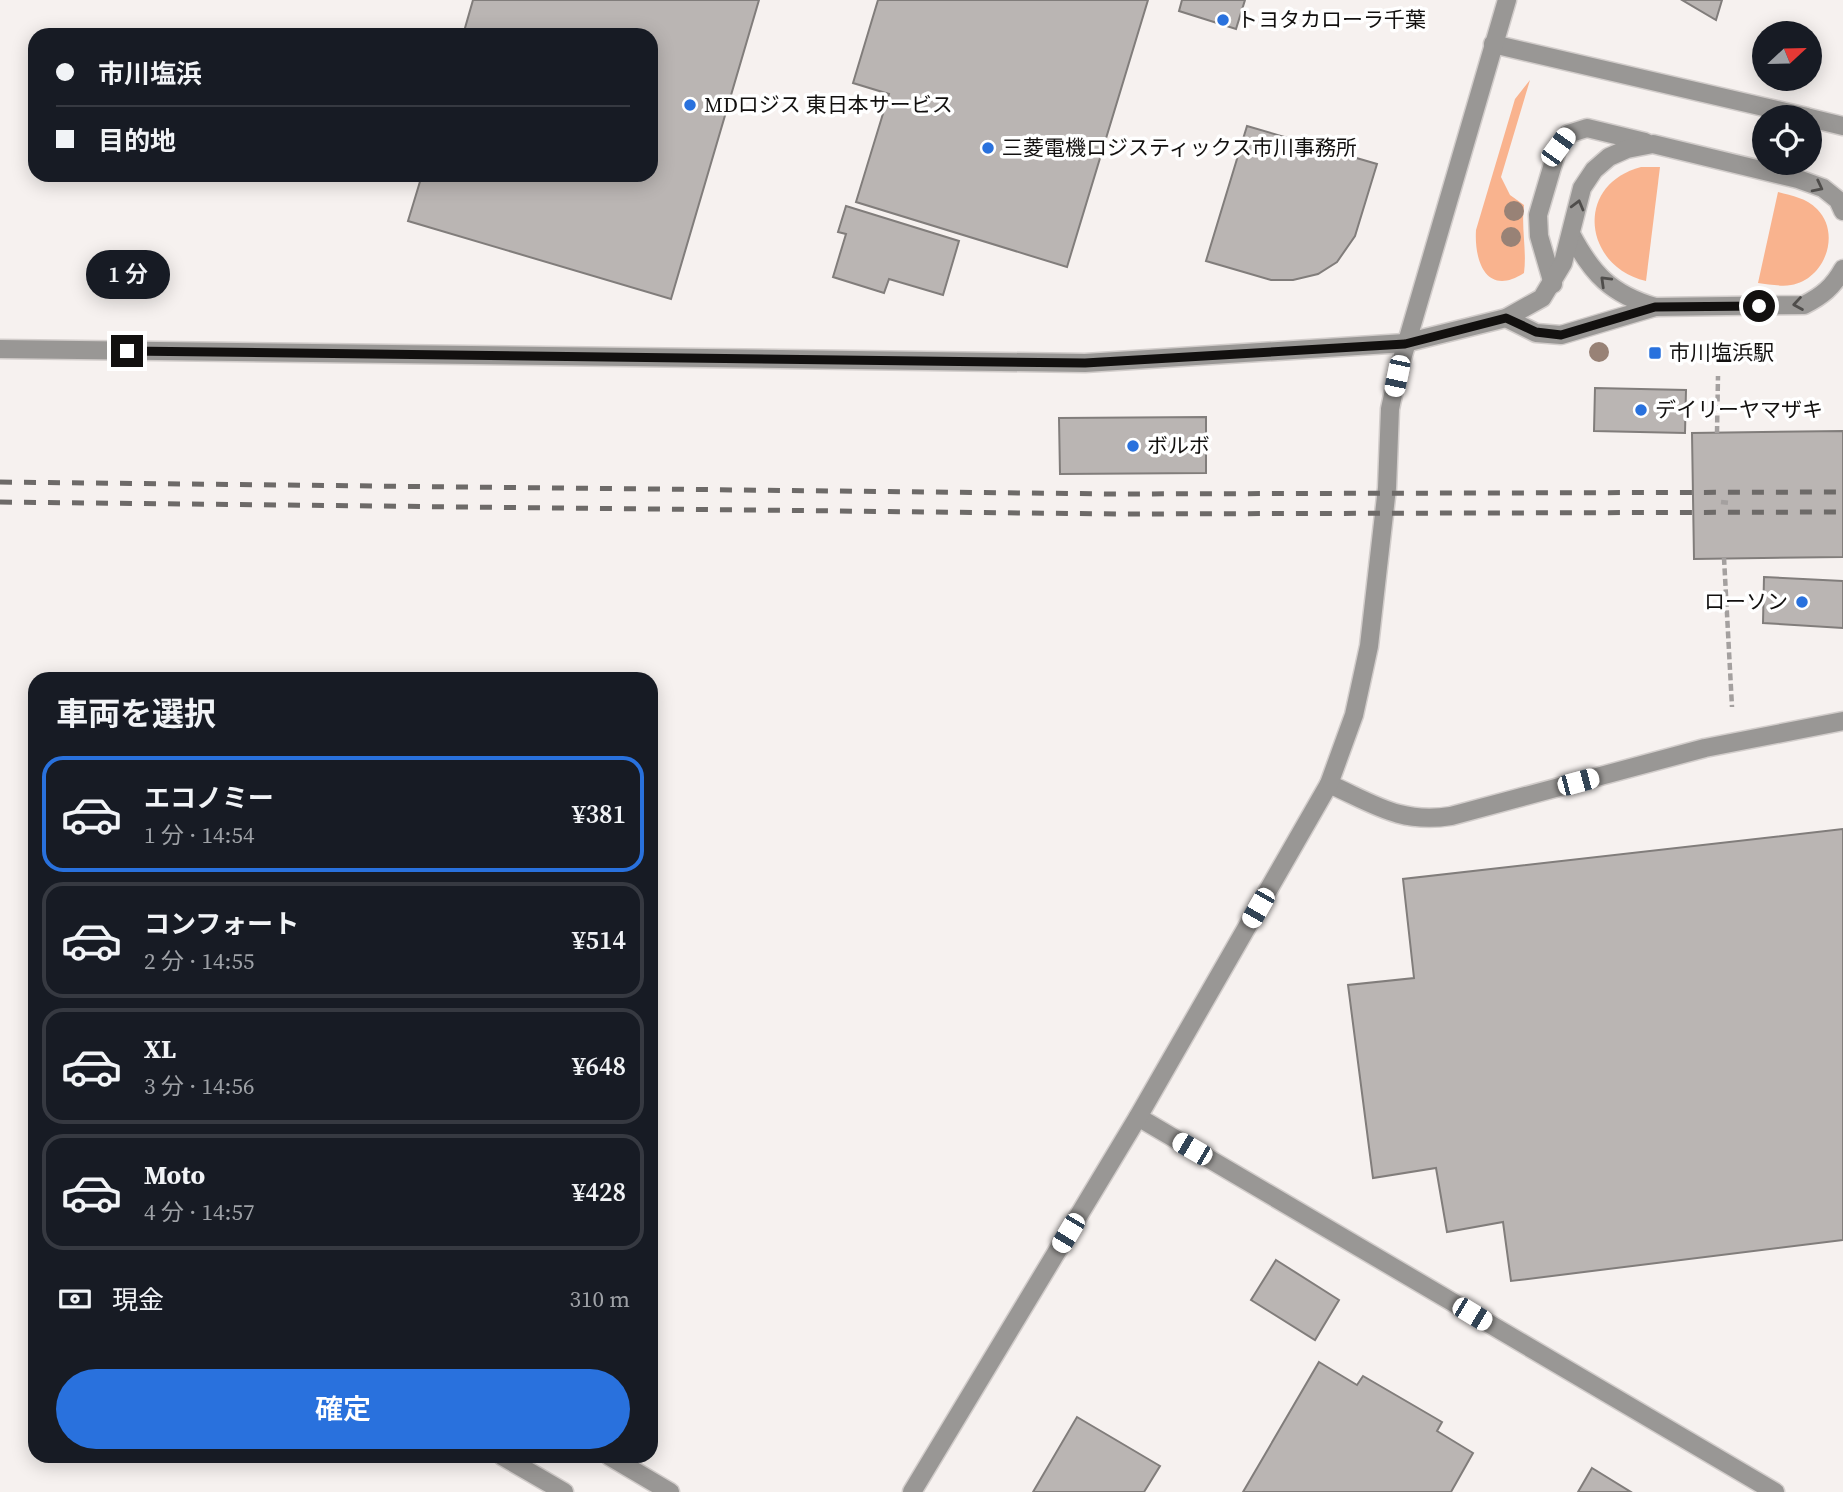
<!DOCTYPE html>
<html lang="ja">
<meta charset="utf-8">
<style>
body{margin:0;font-family:"Source Serif 4","Noto Sans JP",serif;background:#20242c;color:#f1f3f6;height:100vh;display:flex;flex-direction:column;font-size:26px;white-space:nowrap}
*{box-sizing:border-box;margin:0}
p{font-size:23px;color:#9ea1a6}
.icon{flex:none;width:38px;height:38px;fill:none;stroke:currentColor;stroke-width:2;stroke-linecap:round;stroke-linejoin:round}
.map{position:relative;flex:1;overflow:hidden}
.drawer{position:absolute;left:28px;top:672px;width:630px;height:791px;display:flex;flex-direction:column;background:#171b24;border-radius:21px;box-shadow:0 4px 18px #0003}
.drawer>*{flex:none}
.hud{position:absolute;left:28px;top:28px;width:630px;height:154px;border-radius:21px;box-shadow:0 4px 18px #0003;display:grid;align-content:center;height:154px;padding:0 28px;background:#171b24}
.needle{width:46px;rotate:68deg}
.buttons{position:absolute;left:1752px;top:21px;display:grid;gap:14px}
.buttons a{display:grid;place-items:center;width:70px;height:70px;border-radius:50%;background:#171b24;box-shadow:0 4px 18px #0003;font-size:35px}
.end{position:absolute;width:32px;height:32px;margin:-16px;border:9px solid #12100f;background:#fff;box-shadow:0 0 0 4px #fff}
.from{border-radius:50%}
.bubble{position:absolute;height:49px;border-radius:24px;background:#171b24;box-shadow:0 4px 18px #0003;font-size:23px;font-weight:600;line-height:49px;text-align:center}
.car{position:absolute;width:21px;height:42px;margin:-21px -10px;border-radius:9px;box-shadow:0 0 5px 2px #0007;background:linear-gradient(#fff 24%,#345 0 40%,#fff 0 76%,#345 0 86%,#fff 0)}
.hud b{display:flex;align-items:center;gap:24px;height:66px;font-size:26px}
.hud b+b{border-top:2px solid #363941}
.hud i{width:18px;height:18px;background:#f1f3f6}
ul{padding:0;list-style:none}
li{display:flex;align-items:center;gap:21px;height:116px;margin:0 14px 10px;padding:0 14px;border:4px solid #363941;border-radius:21px}
li div{flex:1}
li b{display:block;font-size:26px}
li em{font-style:normal;font-weight:600}
li.on{border-color:#2971dd}
li>.icon{width:63px;height:63px;stroke-width:1.5}
h2{padding:0 28px;font-size:32px;line-height:84px}
.pay{display:flex;align-items:center;gap:18px;height:77px;padding:0 28px;font-size:26px}
.pay p{margin-inline-start:auto}
.cta{display:flex;gap:14px;margin-top:auto;padding:14px 28px}
.cta a{flex:1;height:80px;border-radius:42px;background:#2971dd;color:#fff;font-size:28px;font-weight:600;line-height:80px;text-align:center}
.map>svg:first-child{display:block}
.green{fill:#f9b38e}
.building{fill:#bab5b3;stroke:#817d7b;stroke-width:2}
.lines{fill:none;stroke-linecap:round;stroke-linejoin:round}
.minor-casing{stroke:#d2cdcb;stroke-width:21}
.path{stroke:#a4a09f;stroke-width:4.5;stroke-dasharray:7 3.5;stroke-linecap:butt}
.minor{stroke:#999795;stroke-width:18}
.rail{stroke:#6d6a68;stroke-width:5;stroke-dasharray:12 12;stroke-linecap:butt}
.tree{fill:#988276}
.oneway{stroke:#4f4d4b}
.route{stroke:#12100f;stroke-width:9}
.poi-dot{fill:#2971dd;stroke:#fff;stroke-width:2.5}
.labels{text-anchor:middle;stroke-width:7;stroke-linejoin:round;paint-order:stroke}
.poi-label{font-size:21px;fill:#12100f;stroke:#fff;text-anchor:start}
</style>
<div class="map">
<svg width="1843" height="1492" viewBox="0 0 1843 1492">
<rect width="100%" height="100%" fill="#f6f1ef"/>
<g class="green">
<path d="M1530,80l-29,97 9,18 14,10c-3,23 3,45 0,68 -37,24 -50,-11 -48,-43l39,-131z"/>
<path d="M1641,167h19l-14,114c-62,-14 -73,-96 -5,-114z"/>
<path d="M1778,192c15,4 28,6 39,17 25,25 7,71 -26,76 -10,2 -23,-1 -33,-2z"/>
</g>
<g class="building">
<polygon points="473,0 759,0 671,299 408,221 422,175 651,175 651,35 463,35"/>
<polygon points="878,0 1148,0 1067,267 856,202 889,94 853,83"/>
<polygon points="1182,0 1245,0 1236,29 1179,11"/>
<polygon points="1682,0 1722,0 1716,20"/>
<polygon points="1247,126 1377,164 1355,236 1337,262 1318,274 1293,280 1271,280 1206,261"/>
<polygon points="846,206 959,241 943,295 889,279 884,293 833,277 846,234 838,232"/>
<polygon points="1595,388 1686,390 1685,433 1594,431"/>
<polygon points="1206,417 1206,473 1060,474 1059,418"/>
<polygon points="1843,431 1843,557 1694,559 1692,433"/>
<polygon points="1764,577 1843,581 1843,628 1763,623"/>
<polygon points="1843,829 1843,1240 1511,1281 1503,1222 1447,1232 1436,1168 1373,1178 1348,985 1414,978 1403,879"/>
<polygon points="1276,1260 1339,1300 1315,1340 1251,1300"/>
<polygon points="1319,1362 1357,1385 1363,1376 1442,1422 1437,1431 1473,1453 1451,1492 1243,1492"/>
<polygon points="1077,1417 1160,1466 1144,1492 1033,1492"/>
<polygon points="1592,1468 1631,1492 1578,1492"/>
</g>
<g class="lines">
<defs>
<g id="minor">
<polyline points="1493,44 1807,117"/>
<polyline points="1810,118 1843,126"/>
<path d="M1571,234c21,40 40,60 84,73"/>
<polyline points="1553,284 1539,236 1538,215 1558,147 1568,134 1587,128 1645,142"/>
<path d="M1506,318l30,15 25,2 94,-28 149,-2c18,-9 29,-18 39,-36"/>
<polyline points="0,349 1085,363 1405,343 1506,318 1542,298 1563,263 1582,188 1594,170 1609,157 1627,149 1653,144 1798,179 1823,188 1838,200 1843,211"/>
<path d="M1329,784c45,20 71,40 122,32l254,-68 138,-27"/>
<polyline points="1138,1117 1775,1492"/>
<polyline points="502,1456 564,1492"/>
<polyline points="609,1456 670,1492"/>
<polyline points="912,1492 1138,1117 1329,784 1354,715 1369,646 1387,488 1390,409 1397,376 1507,0"/>
</g>
</defs>
<use href="#minor" class="minor-casing"/>
<g class="path">
<polyline points="1717,433 1718,376"/>
<polyline points="1721,502 1730,503"/>
<polyline points="1724,558 1732,707"/>
</g>
<use href="#minor" class="minor"/>
<g class="rail">
<polyline points="0,482 1115,494 1843,492"/>
<polyline points="0,502 1120,514 1843,512"/>
</g>
</g>
<g class="tree">
<circle cx="1514" cy="211" r="10"/>
<circle cx="1511" cy="237" r="10"/>
<circle cx="1599" cy="352" r="10"/>
</g>
<defs><path id="oneway-chevron" d="M-2-3.5L2.5 0L-2 3.5" fill="none" stroke-width="1.6" stroke-linecap="round" stroke-linejoin="round" transform="scale(1.75)"/></defs>
<g class="oneway">
<use href="#oneway-chevron" transform="translate(1818 187) rotate(27)"/>
<use href="#oneway-chevron" transform="translate(1578 205) rotate(-75)"/>
<use href="#oneway-chevron" transform="translate(1605 281) rotate(-136)"/>
<use href="#oneway-chevron" transform="translate(1798 304) rotate(171)"/>
</g>
<g class="lines">
<polyline class="route" points="127,351 1085,363 1405,344 1506,318 1536,332 1561,335 1655,307 1759,306"/>
</g>
<g class="poi-dot">
<circle cx="1223" cy="20" r="7"/>
<circle cx="690" cy="105" r="7"/>
<circle cx="988" cy="148" r="7"/>
<rect x="1648" y="346" width="14" height="14" rx="3.5"/>
<circle cx="1641" cy="410" r="7"/>
<circle cx="1133" cy="446" r="7"/>
<circle cx="1802" cy="602" r="7"/>
</g>
<g class="labels">
<g class="poi-label">
<text x="1237" y="27">トヨタカローラ千葉</text>
<text x="704" y="112">MDロジス 東日本サービス</text>
<text x="1002" y="155">三菱電機ロジスティックス市川事務所</text>
<text x="1669" y="360">市川塩浜駅</text>
<text x="1655" y="417">デイリーヤマザキ</text>
<text x="1147" y="453">ボルボ</text>
<text x="1788" y="609" text-anchor="end">ローソン</text>
</g>
</g>
</svg>
<div class="buttons">
<a><svg class="needle" viewBox="-14 -14 28 28"><path d="M0-13l5 13h-10z" fill="#e53935"/><path d="M0 13l5-13h-10z" fill="#9ea1a6"/></svg></a>
<a><svg class="icon" aria-label="locate" viewBox="0 0 24 24"><circle cx="12" cy="12" r="6"/><path d="M12 2v4M12 18v4M2 12h4M18 12h4"/></svg></a>
</div>
<i class="end from" style="left:1759px;top:306px"></i>
<i class="end" style="left:127px;top:351px"></i>
<div class="bubble" style="left:86px;top:250px;width:84px">1 分</div>
<i class="car" style="left:1558px;top:147px;rotate:36deg"></i>
<i class="car" style="left:1397px;top:376px;rotate:192deg"></i>
<i class="car" style="left:1578px;top:782px;rotate:75deg"></i>
<i class="car" style="left:1258px;top:908px;rotate:210deg"></i>
<i class="car" style="left:1192px;top:1149px;rotate:300deg"></i>
<i class="car" style="left:1068px;top:1233px;rotate:211deg"></i>
<i class="car" style="left:1472px;top:1314px;rotate:121deg"></i>
<div class="hud">
<b><i class="from"></i>市川塩浜</b>
<b><i></i>目的地</b>
</div>
<section class="drawer">
<h2>車両を選択</h2>
<ul>
<li class="on"><svg class="icon" aria-label="car" viewBox="0 0 24 24"><path d="M5 17H2v-5l4-1 3-4h7l3 4 3 1v5h-3M9 17h6M6 11h13"/><circle cx="7" cy="17" r="2"/><circle cx="17" cy="17" r="2"/></svg><div><b>エコノミー</b><p>1 分 · 14:54</p></div><em>¥381</em></li>
<li><svg class="icon" aria-label="car" viewBox="0 0 24 24"><path d="M5 17H2v-5l4-1 3-4h7l3 4 3 1v5h-3M9 17h6M6 11h13"/><circle cx="7" cy="17" r="2"/><circle cx="17" cy="17" r="2"/></svg><div><b>コンフォート</b><p>2 分 · 14:55</p></div><em>¥514</em></li>
<li><svg class="icon" aria-label="car" viewBox="0 0 24 24"><path d="M5 17H2v-5l4-1 3-4h7l3 4 3 1v5h-3M9 17h6M6 11h13"/><circle cx="7" cy="17" r="2"/><circle cx="17" cy="17" r="2"/></svg><div><b>XL</b><p>3 分 · 14:56</p></div><em>¥648</em></li>
<li><svg class="icon" aria-label="car" viewBox="0 0 24 24"><path d="M5 17H2v-5l4-1 3-4h7l3 4 3 1v5h-3M9 17h6M6 11h13"/><circle cx="7" cy="17" r="2"/><circle cx="17" cy="17" r="2"/></svg><div><b>Moto</b><p>4 分 · 14:57</p></div><em>¥428</em></li>
</ul>
<div class="pay"><svg class="icon" aria-label="cash" viewBox="0 0 24 24"><path d="M3 7h18v10H3z"/><circle cx="12" cy="12" r="2"/></svg>現金<p>310 m</p></div>
<div class="cta"><a>確定</a></div>
</section>
</div>
